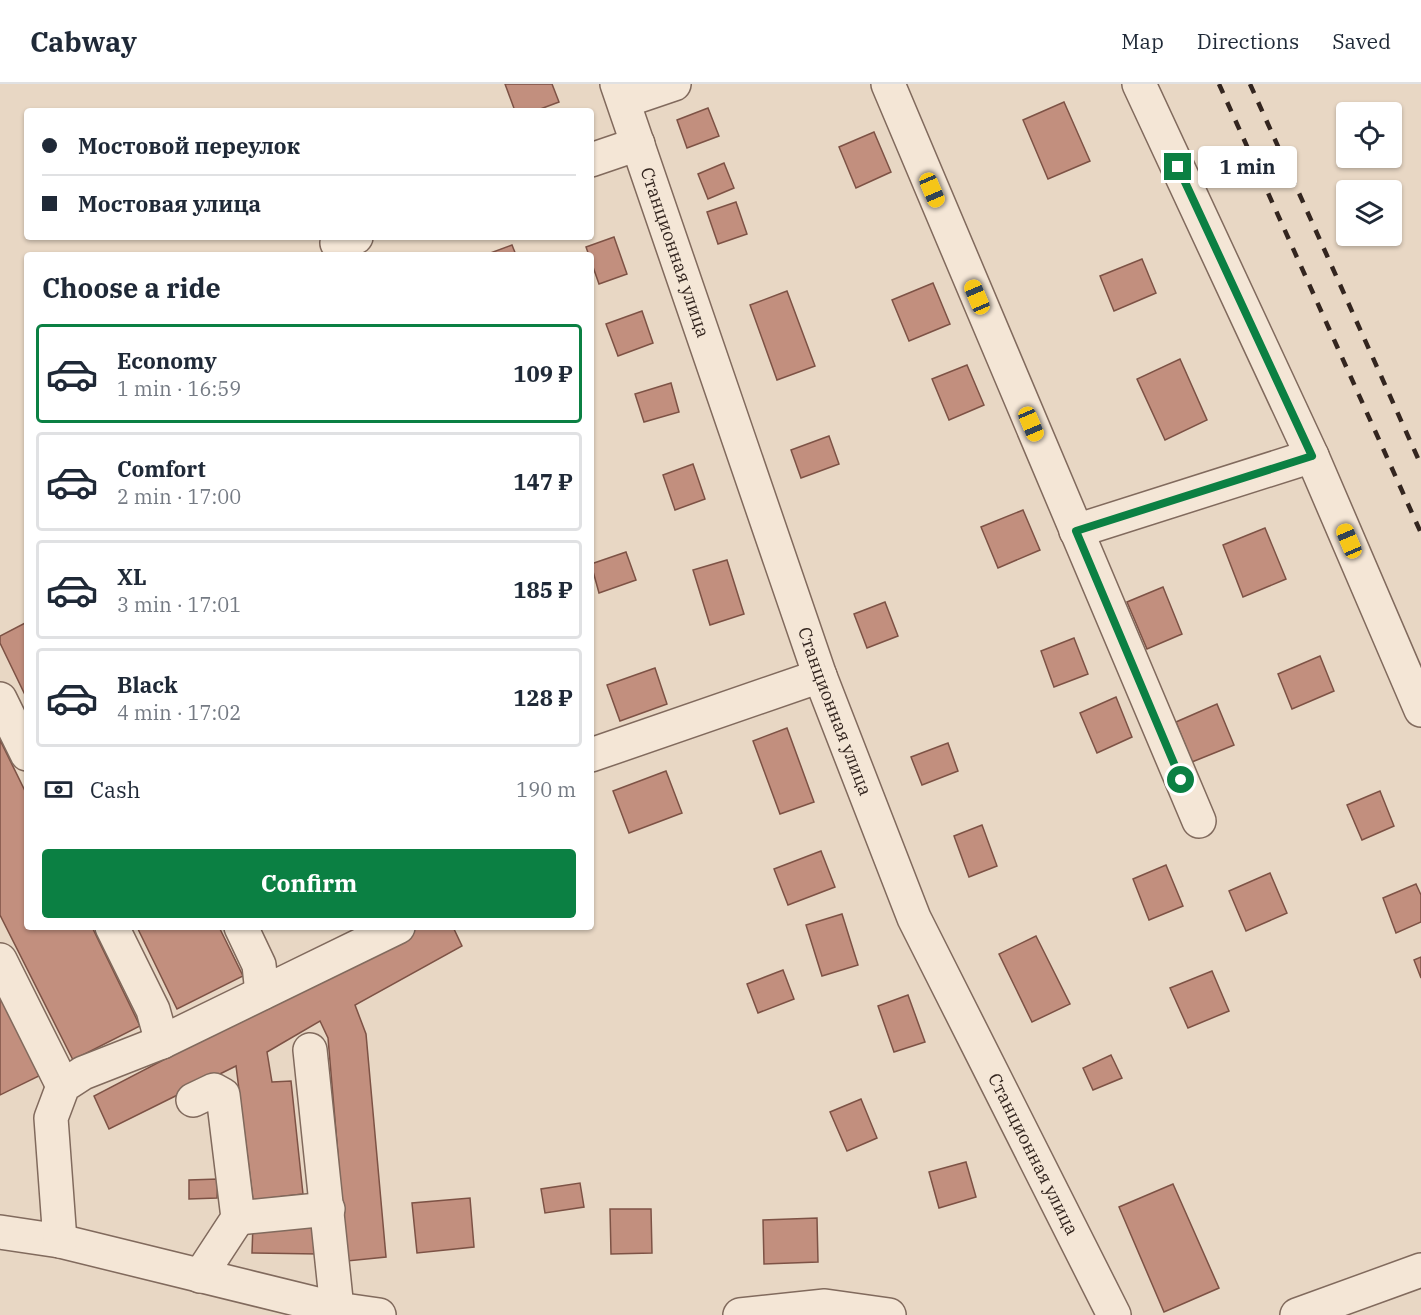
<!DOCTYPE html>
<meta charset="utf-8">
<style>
body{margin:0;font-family:"IBM Plex Serif",serif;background:#f2f2f3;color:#1f2937;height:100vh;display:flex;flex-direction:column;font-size:22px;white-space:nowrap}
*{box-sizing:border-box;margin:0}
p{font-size:20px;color:#747a83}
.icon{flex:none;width:33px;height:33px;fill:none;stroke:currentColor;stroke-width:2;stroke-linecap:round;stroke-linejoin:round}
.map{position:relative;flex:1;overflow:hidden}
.drawer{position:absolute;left:24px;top:168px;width:570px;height:678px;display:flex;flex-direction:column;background:#fff;border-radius:6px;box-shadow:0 2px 4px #0004}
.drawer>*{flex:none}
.guide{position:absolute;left:24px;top:24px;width:570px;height:132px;border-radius:6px;box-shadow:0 2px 4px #0004;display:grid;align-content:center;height:132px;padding:0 18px;background:#fff}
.controls{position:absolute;left:1336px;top:18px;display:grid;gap:12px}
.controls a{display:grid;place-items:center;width:66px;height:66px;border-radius:6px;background:#fff;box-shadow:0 2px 4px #0004;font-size:30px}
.end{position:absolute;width:27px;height:27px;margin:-14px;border:8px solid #0b8043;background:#fff;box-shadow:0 0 0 3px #fff}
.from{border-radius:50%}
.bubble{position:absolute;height:42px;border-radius:6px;background:#fff;box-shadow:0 2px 4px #0004;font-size:20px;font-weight:700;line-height:42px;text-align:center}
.car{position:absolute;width:18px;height:36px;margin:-18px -9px;border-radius:8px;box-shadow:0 0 4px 2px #0007;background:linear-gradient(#f5c518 24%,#345 0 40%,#f5c518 0 76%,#345 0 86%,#f5c518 0)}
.guide b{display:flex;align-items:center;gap:21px;height:57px;font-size:22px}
.guide b+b{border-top:2px solid #e0e1e3}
.guide i{width:15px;height:15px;background:#1f2937}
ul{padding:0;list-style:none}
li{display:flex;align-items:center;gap:18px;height:99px;margin:0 12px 9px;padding:0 6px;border:3px solid #e0e1e3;border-radius:6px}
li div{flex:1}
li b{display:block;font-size:22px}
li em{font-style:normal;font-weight:700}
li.current{border-color:#0b8043}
li>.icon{width:54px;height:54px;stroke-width:1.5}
h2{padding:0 18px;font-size:27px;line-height:72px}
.pay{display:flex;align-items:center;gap:15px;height:66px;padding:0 18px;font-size:22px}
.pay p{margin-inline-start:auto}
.cta{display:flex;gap:12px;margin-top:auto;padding:12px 18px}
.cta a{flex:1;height:69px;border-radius:6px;background:#0b8043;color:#fff;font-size:24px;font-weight:700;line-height:69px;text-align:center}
header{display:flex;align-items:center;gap:36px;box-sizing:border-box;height:84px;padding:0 30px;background:#fff;border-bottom:2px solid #e0e1e3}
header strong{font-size:28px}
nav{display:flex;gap:33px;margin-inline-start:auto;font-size:21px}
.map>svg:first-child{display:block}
.building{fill:#c28f7e;stroke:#7d5245;stroke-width:1.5}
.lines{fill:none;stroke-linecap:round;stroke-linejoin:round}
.minor-casing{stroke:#816a5d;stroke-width:36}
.minor{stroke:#f4e6d6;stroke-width:33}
.rail{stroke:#33251f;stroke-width:4.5;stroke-dasharray:10 10;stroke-linecap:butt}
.route{stroke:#0b8043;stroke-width:8}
.labels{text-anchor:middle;stroke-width:4.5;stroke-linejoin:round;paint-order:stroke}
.street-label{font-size:18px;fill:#33251f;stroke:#f1e3d3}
</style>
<header>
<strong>Cabway</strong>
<nav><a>Map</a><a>Directions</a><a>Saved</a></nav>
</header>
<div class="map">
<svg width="1421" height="1231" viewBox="0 0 1421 1231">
<rect width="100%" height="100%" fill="#e8d7c4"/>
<g class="building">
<polygon points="505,0 552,0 559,18 535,27 515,27"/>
<polygon points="1064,18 1090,77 1048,95 1023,36"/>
<polygon points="708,24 719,52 687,64 677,36"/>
<polygon points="874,48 891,88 856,104 839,63"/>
<polygon points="724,79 734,104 708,115 698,90"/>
<polygon points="736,118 747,150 718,160 707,128"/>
<polygon points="614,153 627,190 599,200 586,163"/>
<polygon points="512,161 516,171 485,171"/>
<polygon points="1142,175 1156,209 1114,227 1100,192"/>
<polygon points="933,199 950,240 909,257 892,216"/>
<polygon points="787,207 815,282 777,296 750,221"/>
<polygon points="642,227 653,259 618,272 606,240"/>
<polygon points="1180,275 1207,336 1165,356 1137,295"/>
<polygon points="967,281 984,321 949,336 932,295"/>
<polygon points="671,299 679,328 644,338 635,310"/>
<polygon points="829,352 839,380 801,394 791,366"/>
<polygon points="693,380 705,415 675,426 663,391"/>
<polygon points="1023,426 1040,466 998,484 981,443"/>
<polygon points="1265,444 1286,495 1243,513 1223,461"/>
<polygon points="626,468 636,496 599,509 591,480"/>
<polygon points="727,476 744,530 710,541 693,486"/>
<polygon points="1163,503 1182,550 1147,565 1127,518"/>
<polygon points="885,518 898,552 867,564 854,530"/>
<polygon points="27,538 27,615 0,559 0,552"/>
<polygon points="1074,554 1088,590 1054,603 1041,567"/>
<polygon points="1320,572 1334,607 1292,625 1278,590"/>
<polygon points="655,584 667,620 620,637 607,601"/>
<polygon points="1116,613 1132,653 1097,669 1080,629"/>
<polygon points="1217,620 1234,661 1192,678 1176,638"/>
<polygon points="787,644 814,718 780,730 753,657"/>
<polygon points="0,656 27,711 27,843 92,843 140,942 73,976 0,831"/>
<polygon points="948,659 958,687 922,701 911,673"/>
<polygon points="666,687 682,729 629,749 613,707"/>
<polygon points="1380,707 1394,742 1362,756 1347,721"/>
<polygon points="982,741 997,782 969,793 954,752"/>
<polygon points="821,767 835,803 788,821 774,785"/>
<polygon points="1166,781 1183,822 1149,836 1133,795"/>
<polygon points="1270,789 1287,829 1246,847 1229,807"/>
<polygon points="1416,800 1421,811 1421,838 1396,849 1383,814"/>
<polygon points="842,830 858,881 822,892 806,841"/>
<polygon points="137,843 219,843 243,892 177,925"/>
<polygon points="419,843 453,843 462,862 355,921 366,950 386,1173 347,1177 328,954 320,937 267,968 272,998 291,997 303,1110 253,1116 236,982 109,1045 94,1012"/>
<polygon points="1036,852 1070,920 1032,938 999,870"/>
<polygon points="1421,873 1421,894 1414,876"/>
<polygon points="783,886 794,915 758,929 747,900"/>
<polygon points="1212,887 1229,927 1188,944 1170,904"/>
<polygon points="0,904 45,989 0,1011"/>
<polygon points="908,911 925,958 894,968 878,922"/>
<polygon points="1111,971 1122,994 1093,1006 1083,984"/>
<polygon points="861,1015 877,1054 847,1067 830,1028"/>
<polygon points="966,1078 976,1113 939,1124 929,1088"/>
<polygon points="218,1095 217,1114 189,1115 189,1096"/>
<polygon points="580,1099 584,1123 545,1129 541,1105"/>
<polygon points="1173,1100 1219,1204 1164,1228 1119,1123"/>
<polygon points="470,1114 474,1163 417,1169 412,1119"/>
<polygon points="610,1125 651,1125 652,1169 611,1170"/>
<polygon points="817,1134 818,1178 764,1180 763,1136"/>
<polygon points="253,1140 318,1141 318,1170 252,1169"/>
</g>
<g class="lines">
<defs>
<g id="minor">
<path id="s1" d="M617,0l203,592 94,242 200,397"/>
<polyline points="888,0 1199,737"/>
<polyline points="1139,0 1312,372 1421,626"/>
<polyline points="624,17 674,0"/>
<polyline points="591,76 638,60"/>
<polyline points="337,159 356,153"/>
<polyline points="1076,447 1312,372"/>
<polyline points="0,615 27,670"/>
<polyline points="591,671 820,592"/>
<polyline points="112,843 153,926 162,958"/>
<polyline points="241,843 259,881 262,909"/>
<polyline points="0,876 63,1002"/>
<polyline points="310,966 337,1225"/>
<polyline points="193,1016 214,1006 223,1011 238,1134 200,1192"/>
<polyline points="238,1134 328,1125"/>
<polyline points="0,1148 60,1157 337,1225 379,1231"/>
<polyline points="60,1157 51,1034 63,1002 83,989 162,958 398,843"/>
<polyline points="740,1231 825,1222 889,1231"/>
<polyline points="1297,1231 1421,1186"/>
</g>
</defs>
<use href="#minor" class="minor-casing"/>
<use href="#minor" class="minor"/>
<g class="rail">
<polyline points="1219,0 1421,449"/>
<polyline points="1250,0 1421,381"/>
</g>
</g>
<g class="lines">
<polyline class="route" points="1178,83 1312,372 1076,447 1181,696"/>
</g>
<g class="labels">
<g class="street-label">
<text dy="6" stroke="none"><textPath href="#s1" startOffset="178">Станционная улица</textPath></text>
<text dy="6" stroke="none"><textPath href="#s1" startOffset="664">Станционная улица</textPath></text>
<text dy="6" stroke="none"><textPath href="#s1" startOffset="1150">Станционная улица</textPath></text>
</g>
</g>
</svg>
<div class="controls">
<a><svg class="icon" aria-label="locate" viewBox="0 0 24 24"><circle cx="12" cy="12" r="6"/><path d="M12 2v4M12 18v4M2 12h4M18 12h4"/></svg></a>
<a><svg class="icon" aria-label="layers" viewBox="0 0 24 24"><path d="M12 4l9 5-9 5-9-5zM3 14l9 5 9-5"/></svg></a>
</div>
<i class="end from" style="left:1181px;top:696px"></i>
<i class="end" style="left:1178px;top:83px"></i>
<div class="bubble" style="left:1198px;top:62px;width:99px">1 min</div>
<i class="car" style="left:932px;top:106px;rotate:157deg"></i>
<i class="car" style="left:977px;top:213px;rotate:337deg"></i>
<i class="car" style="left:1031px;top:340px;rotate:157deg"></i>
<i class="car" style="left:1349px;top:457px;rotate:337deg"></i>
<div class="guide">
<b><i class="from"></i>Мостовой переулок</b>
<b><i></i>Мостовая улица</b>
</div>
<section class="drawer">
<h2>Choose a ride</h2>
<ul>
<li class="current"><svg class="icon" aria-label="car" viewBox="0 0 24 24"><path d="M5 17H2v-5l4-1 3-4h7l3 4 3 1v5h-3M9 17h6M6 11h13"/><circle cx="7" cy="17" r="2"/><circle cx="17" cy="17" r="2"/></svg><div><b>Economy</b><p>1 min · 16:59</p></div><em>109 ₽</em></li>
<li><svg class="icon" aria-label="car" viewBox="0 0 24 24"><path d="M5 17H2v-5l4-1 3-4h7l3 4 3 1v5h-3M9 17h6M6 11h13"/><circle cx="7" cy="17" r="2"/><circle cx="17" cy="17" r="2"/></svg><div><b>Comfort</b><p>2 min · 17:00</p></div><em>147 ₽</em></li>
<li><svg class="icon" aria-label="car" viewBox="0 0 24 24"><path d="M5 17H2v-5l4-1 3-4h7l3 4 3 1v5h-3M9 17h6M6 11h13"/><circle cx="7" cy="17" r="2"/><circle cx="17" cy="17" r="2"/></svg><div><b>XL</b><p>3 min · 17:01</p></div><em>185 ₽</em></li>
<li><svg class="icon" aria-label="car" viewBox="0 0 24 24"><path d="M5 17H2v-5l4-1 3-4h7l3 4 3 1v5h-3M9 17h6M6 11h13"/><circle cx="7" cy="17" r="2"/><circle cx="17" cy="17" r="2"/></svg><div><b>Black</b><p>4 min · 17:02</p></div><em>128 ₽</em></li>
</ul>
<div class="pay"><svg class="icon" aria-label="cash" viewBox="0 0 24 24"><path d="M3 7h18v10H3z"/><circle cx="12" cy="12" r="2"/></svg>Cash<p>190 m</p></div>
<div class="cta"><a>Confirm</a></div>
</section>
</div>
